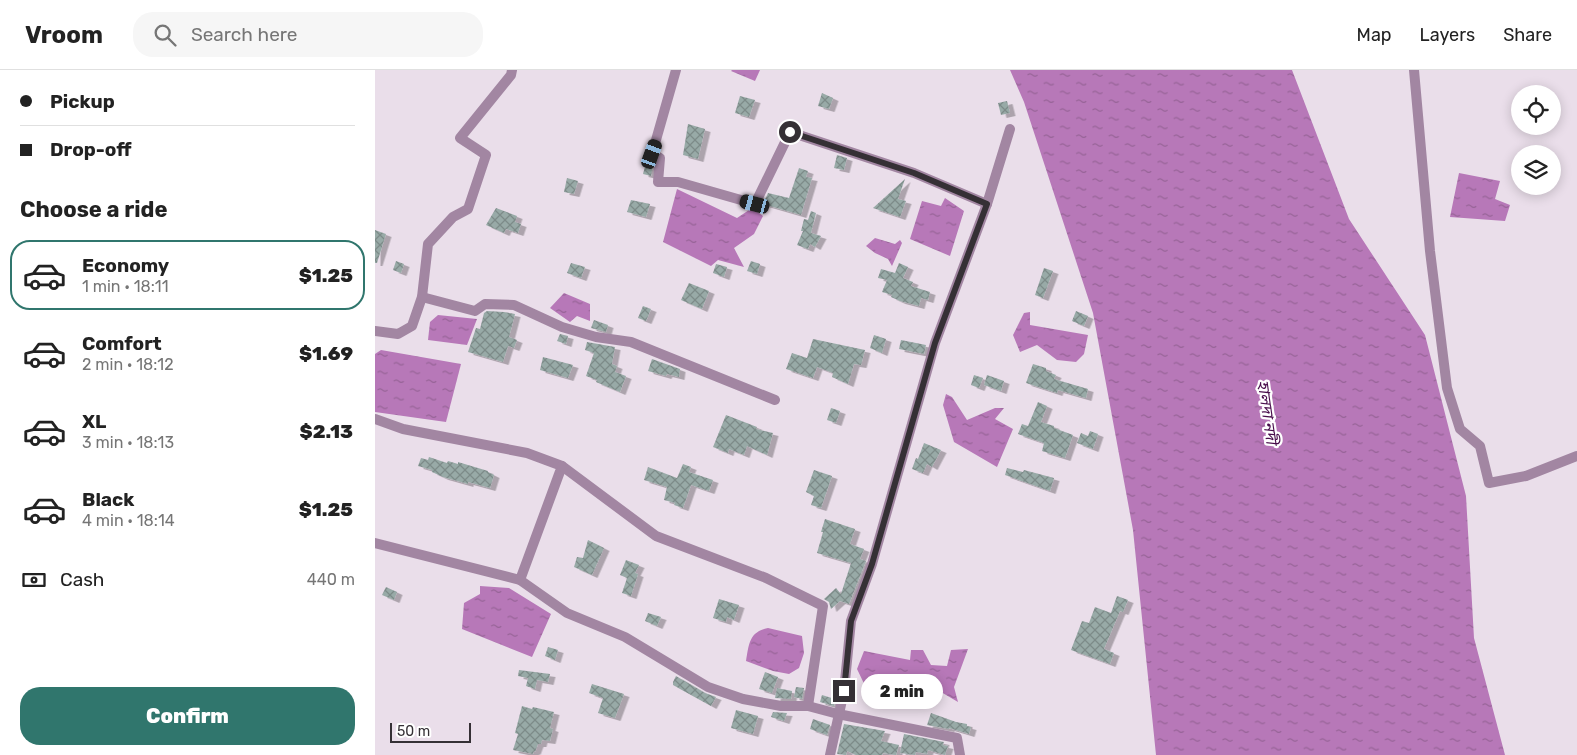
<!DOCTYPE html>
<meta charset="utf-8">
<style>
body{margin:0;font-family:Rubik,"Noto Sans Bengali",sans-serif;background:#f6f6f6;color:#222;height:100vh;display:flex;flex-direction:column;font-size:19px;white-space:nowrap}
*{box-sizing:border-box;margin:0}
p{font-size:16px;color:#767676}
.icon{flex:none;width:28px;height:28px;fill:none;stroke:currentColor;stroke-width:2;stroke-linecap:round;stroke-linejoin:round}
.map{position:relative;flex:1;overflow:hidden}
.details{display:flex;flex-direction:column;background:#fff;width:375px}
.details>*{flex:none}
.guide{display:grid;align-content:center;height:110px;padding:0 20px;background:#fff}
.tools{position:absolute;left:1136px;top:15px;display:grid;gap:10px}
.tools a{display:grid;place-items:center;width:50px;height:50px;border-radius:50%;background:#fff;box-shadow:0 2px 12px #0003;font-size:25px}
.scale{position:absolute;left:15px;bottom:12px;width:81px;box-sizing:border-box;padding-left:5px;border:2px solid #353035;border-top:0;font-size:14px;line-height:18px;white-space:nowrap;color:#353035;-webkit-text-stroke:4px #fff;paint-order:stroke}
.end{position:absolute;width:22px;height:22px;margin:-11px;border:6px solid #353035;background:#fff;box-shadow:0 0 0 2px #fff}
.from{border-radius:50%}
.bubble{position:absolute;height:35px;border-radius:18px;background:#fff;box-shadow:0 2px 12px #0003;font-size:16px;font-weight:800;line-height:35px;text-align:center}
.car{position:absolute;width:15px;height:30px;margin:-15px -8px;border-radius:6px;box-shadow:0 0 4px 1px #0007;background:linear-gradient(#222 24%,#8ab4d8 0 40%,#222 0 76%,#8ab4d8 0 86%,#222 0)}
.guide b{display:flex;align-items:center;gap:18px;height:48px;font-size:19px}
.guide b+b{border-top:1px solid #e0e0e0}
.guide i{width:12px;height:12px;background:#222}
ul{padding:0;list-style:none}
li{display:flex;align-items:center;gap:15px;height:70px;margin:0 10px 8px;padding:0 10px;border:2px solid transparent;border-radius:20px}
li div{flex:1}
li b{display:block;font-size:19px}
li em{font-style:normal;font-weight:800}
li.current{border-color:#30766d}
li>.icon{width:45px;height:45px;stroke-width:1.5}
h2{padding:0 20px;font-size:22px;line-height:60px}
.pay{display:flex;align-items:center;gap:12px;height:55px;padding:0 20px;font-size:19px}
.pay p{margin-inline-start:auto}
.cta{display:flex;gap:10px;margin-top:auto;padding:10px 20px}
.cta a{flex:1;height:58px;border-radius:20px;background:#30766d;color:#fff;font-size:20px;font-weight:800;line-height:58px;text-align:center}
header{display:flex;align-items:center;gap:30px;box-sizing:border-box;height:70px;padding:0 25px;background:#fff;border-bottom:1px solid #e0e0e0}
header strong{font-size:24px}
nav{display:flex;gap:28px;margin-inline-start:auto;font-size:18px}
.search{width:350px;height:45px;background:#f6f6f6;display:flex;align-items:center;gap:12px;box-sizing:border-box;padding:0 18px;border-radius:20px;color:#767676;font-size:19px}
main{display:flex;flex:1;min-height:0}
.map>svg:first-child{display:block}
.water{fill:url(#water-ripples)}
.building{fill:url(#building-cross-hatch);filter:url(#shadow)}
.lines{fill:none;stroke-linecap:round;stroke-linejoin:round}
.minor{stroke:#a286a2;stroke-width:10}
.route{stroke:#353035;stroke-width:6}
.labels{text-anchor:middle;stroke-width:4.5;stroke-linejoin:round;paint-order:stroke}
.water-label{font-size:16px;font-style:italic;fill:#480d4b;stroke:#fff}
</style>
<header>
<strong>Vroom</strong>
<div class="search"><svg class="icon" aria-label="search" viewBox="0 0 24 24"><circle cx="10" cy="10" r="6"/><path d="M15 15l6 6"/></svg>Search here</div>
<nav><a>Map</a><a>Layers</a><a>Share</a></nav>
</header>
<main>
<section class="details">
<div class="guide">
<b><i class="from"></i>Pickup</b>
<b><i></i>Drop-off</b>
</div>
<h2>Choose a ride</h2>
<ul>
<li class="current"><svg class="icon" aria-label="car" viewBox="0 0 24 24"><path d="M5 17H2v-5l4-1 3-4h7l3 4 3 1v5h-3M9 17h6M6 11h13"/><circle cx="7" cy="17" r="2"/><circle cx="17" cy="17" r="2"/></svg><div><b>Economy</b><p>1 min · 18:11</p></div><em>$1.25</em></li>
<li><svg class="icon" aria-label="car" viewBox="0 0 24 24"><path d="M5 17H2v-5l4-1 3-4h7l3 4 3 1v5h-3M9 17h6M6 11h13"/><circle cx="7" cy="17" r="2"/><circle cx="17" cy="17" r="2"/></svg><div><b>Comfort</b><p>2 min · 18:12</p></div><em>$1.69</em></li>
<li><svg class="icon" aria-label="car" viewBox="0 0 24 24"><path d="M5 17H2v-5l4-1 3-4h7l3 4 3 1v5h-3M9 17h6M6 11h13"/><circle cx="7" cy="17" r="2"/><circle cx="17" cy="17" r="2"/></svg><div><b>XL</b><p>3 min · 18:13</p></div><em>$2.13</em></li>
<li><svg class="icon" aria-label="car" viewBox="0 0 24 24"><path d="M5 17H2v-5l4-1 3-4h7l3 4 3 1v5h-3M9 17h6M6 11h13"/><circle cx="7" cy="17" r="2"/><circle cx="17" cy="17" r="2"/></svg><div><b>Black</b><p>4 min · 18:14</p></div><em>$1.25</em></li>
</ul>
<div class="pay"><svg class="icon" aria-label="cash" viewBox="0 0 24 24"><path d="M3 7h18v10H3z"/><circle cx="12" cy="12" r="2"/></svg>Cash<p>440 m</p></div>
<div class="cta"><a>Confirm</a></div>
</section>
<div class="map">
<svg width="1202" height="685" viewBox="0 0 1202 685">
<defs>
<pattern id="water-ripples" width="26" height="14" patternUnits="userSpaceOnUse" patternTransform="scale(1.25)"><rect width="26" height="14" fill="#b778b8"/><path d="M2 4q2-2 4 0t4 0M15 11q2-2 4 0t4 0" fill="none" stroke="#966396"/></pattern>
<pattern id="building-cross-hatch" width="8" height="8" patternUnits="userSpaceOnUse" patternTransform="scale(1.25)"><rect width="8" height="8" fill="#98aaa7"/><path d="M0 0l8 8M0 8l8-8" fill="none" stroke="#7d8b89"/></pattern>
<filter id="shadow"><feDropShadow dx="5.5" dy="3" stdDeviation="0" flood-color="#0004"/></filter>
</defs>
<rect width="100%" height="100%" fill="#eadeea"/>
<g class="water">
<polygon points="357,0 385,0 380,11 356,1"/>
<polygon points="635,0 917,0 974,149 1050,265 1091,426 1099,568 1130,685 781,685 758,460 718,243 649,32"/>
<polygon points="1084,103 1125,111 1120,129 1135,135 1130,151 1075,147"/>
<polygon points="302,119 362,148 377,138 388,146 379,164 359,178 369,197 343,190 336,196 288,172"/>
<polygon points="570,128 589,141 575,186 535,169 547,131 566,136"/>
<polygon points="500,168 520,174 525,170 527,173 517,196 513,189 500,183 491,176"/>
<polygon points="189,223 215,234 215,251 202,246 195,252 175,238"/>
<polygon points="655,242 655,255 713,265 709,284 701,292 682,290 662,275 645,282 638,265 649,243"/>
<polygon points="63,245 102,249 92,275 53,270 55,252"/>
<polygon points="6,280 86,294 71,352 0,342 0,284"/>
<polygon points="571,324 577,327 592,350 620,338 629,338 620,349 638,359 622,397 579,372 568,335"/>
<polygon points="105,516 134,518 176,544 157,587 87,559 89,533 105,524"/>
<path d="M393,558l34,8 2,17 -5,15 -10,6 -16,-3 -27,-10c3,-17 3,-29 22,-33z"/>
<polygon points="593,579 579,617 583,632 566,622 550,628 556,638 494,624 482,599 489,581 535,590 536,580 548,580 556,595 572,596 576,580"/>
</g>
<g class="building">
<polygon points="447,23 458,28 454,39 443,36"/>
<polygon points="365,26 380,30 374,47 360,43"/>
<polygon points="632,31 635,43 626,45 623,33"/>
<polygon points="313,54 330,59 323,89 308,85"/>
<polygon points="462,85 472,88 469,100 459,98"/>
<polygon points="271,93 278,95 276,106 268,104"/>
<polygon points="424,98 433,101 431,107 437,108 426,145 388,134 393,123 414,128"/>
<polygon points="192,108 203,111 199,124 189,122"/>
<polygon points="530,109 523,129 531,131 525,147 498,138"/>
<polygon points="256,130 275,134 271,147 252,142"/>
<polygon points="121,138 142,146 140,152 146,154 143,163 131,159 129,163 111,155"/>
<polygon points="436,141 441,143 436,163 446,166 440,177 435,174 433,179 422,175 428,161 426,161 429,149 433,150"/>
<polygon points="0,160 11,164 2,193 0,193"/>
<polygon points="21,191 29,194 26,203 18,200"/>
<polygon points="376,191 385,194 382,204 372,201"/>
<polygon points="196,193 210,197 206,208 192,203"/>
<polygon points="524,193 533,197 528,208 538,212 536,216 555,222 553,230 546,228 544,236 525,231 516,227 517,225 507,222 512,210 503,208 506,199 520,203"/>
<polygon points="341,194 352,197 349,207 338,203"/>
<polygon points="669,198 678,201 668,228 660,225"/>
<polygon points="314,213 334,221 327,239 306,230"/>
<polygon points="268,236 276,239 271,251 263,248"/>
<polygon points="112,241 129,242 140,244 134,267 142,270 139,278 133,276 128,292 93,282 101,258 105,259 109,243"/>
<polygon points="701,241 713,246 709,256 697,251"/>
<polygon points="219,250 233,255 231,262 216,258"/>
<polygon points="185,264 193,266 191,274 182,271"/>
<polygon points="499,265 511,269 507,283 495,278"/>
<polygon points="438,269 490,280 486,295 479,294 473,314 457,307 458,303 442,297 438,308 411,299 417,283 432,288"/>
<polygon points="526,270 551,275 549,284 524,279"/>
<polygon points="212,272 240,277 237,294 242,296 240,302 251,306 245,322 221,312 222,310 211,306 219,283 210,280"/>
<polygon points="168,287 198,295 193,308 165,300"/>
<polygon points="277,289 305,299 304,307 292,304 291,306 273,301"/>
<polygon points="658,294 671,298 671,301 681,305 679,309 713,319 711,328 683,320 682,323 651,313"/>
<polygon points="599,305 608,308 604,318 596,315"/>
<polygon points="612,305 629,311 626,321 609,315"/>
<polygon points="663,332 672,336 666,352 679,356 679,358 698,365 690,388 667,381 669,373 643,364 647,354 653,356"/>
<polygon points="456,338 465,341 461,353 452,350"/>
<polygon points="351,345 382,357 381,359 398,363 392,385 372,376 369,385 354,379 353,383 338,377"/>
<polygon points="715,361 723,364 718,379 702,373 706,363 713,366"/>
<polygon points="549,373 566,380 557,397 552,394 548,403 537,399 541,388 543,389"/>
<polygon points="54,387 72,393 73,391 83,394 83,392 113,401 113,402 119,405 115,418 93,412 93,414 68,407 57,402 57,400 43,396 46,388 53,390"/>
<polygon points="308,394 316,397 314,402 338,410 334,421 316,415 308,438 299,435 300,433 289,430 292,417 269,410 273,397 302,408"/>
<polygon points="632,398 648,402 649,400 679,408 675,421 630,405"/>
<polygon points="439,400 457,406 446,438 436,435 439,426 431,422"/>
<polygon points="450,449 480,459 475,474 489,479 485,489 491,491 474,534 465,531 456,539 454,532 449,529 461,518 466,524 476,493 442,483 448,462 446,462"/>
<polygon points="213,470 229,478 217,505 199,497 202,487 208,488"/>
<polygon points="251,490 264,495 260,503 263,504 256,526 247,523 252,508 245,505"/>
<polygon points="11,517 22,522 19,530 7,525"/>
<polygon points="742,526 753,530 748,542 745,541 729,579 739,583 735,594 696,580 707,551 714,553 720,537 736,543"/>
<polygon points="344,529 364,535 359,550 352,547 351,552 338,548"/>
<polygon points="273,543 286,547 282,556 270,551"/>
<polygon points="173,577 183,580 180,590 170,586"/>
<polygon points="144,600 175,604 173,612 162,610 160,619 151,616 153,608 143,606"/>
<polygon points="390,602 403,607 397,623 384,619"/>
<polygon points="301,606 330,623 341,627 336,636 298,615 298,612"/>
<polygon points="217,614 249,624 240,648 223,643 228,628 214,623"/>
<polygon points="421,617 429,618 427,629 419,627"/>
<polygon points="402,618 417,621 416,629 400,628"/>
<polygon points="447,625 460,629 459,636 445,632"/>
<polygon points="147,636 157,639 158,637 179,642 175,658 178,659 175,671 167,670 166,674 163,674 160,682 159,681 158,684 138,680 143,664 140,663"/>
<polygon points="361,640 383,646 378,664 356,658"/>
<polygon points="398,642 412,643 409,651 396,647"/>
<polygon points="556,643 581,652 592,654 592,656 596,657 594,664 574,658 574,659 552,655"/>
<polygon points="438,649 455,655 452,665 435,659"/>
<polygon points="469,654 510,661 506,671 524,675 521,685 508,683 507,685 481,685 472,681 471,685 462,684"/>
<polygon points="529,664 569,672 568,675 573,676 570,685 553,680 552,684 541,682 540,685 525,683"/>
</g>
<g class="lines">
<g class="minor">
<polyline points="301,0 277,84 285,88 283,112 303,112 380,134 415,62 539,103 612,134"/>
<polyline points="1039,0 1055,181 1072,318 1085,359 1105,376 1114,413 1151,406 1202,386"/>
<polyline points="47,227 100,241 110,234 139,235 187,257 221,267 256,272 400,330"/>
<polyline points="0,261 23,264 37,256 47,227 53,174 78,147 93,139 111,85 85,68 136,5 137,0"/>
<polyline points="0,349 28,359 152,383 187,396 145,510"/>
<polyline points="187,396 281,466 391,508 448,536 433,636"/>
<polyline points="0,473 145,510 192,543 250,567 333,617 368,629 406,636 433,636 463,644 582,668 585,685"/>
<polyline points="455,685 469,621 476,551 497,494 560,273 612,134 635,59"/>
</g>
</g>
<g class="lines">
<polyline class="route" points="415,62 539,103 612,134 560,273 497,494 476,551 469,621"/>
</g>
<g class="labels">
<g class="water-label">
<text transform="translate(893 342) rotate(82)" y="6">হালদা নদী</text>
</g>
</g>
</svg>
<div class="tools">
<a><svg class="icon" aria-label="locate" viewBox="0 0 24 24"><circle cx="12" cy="12" r="6"/><path d="M12 2v4M12 18v4M2 12h4M18 12h4"/></svg></a>
<a><svg class="icon" aria-label="layers" viewBox="0 0 24 24"><path d="M12 4l9 5-9 5-9-5zM3 14l9 5 9-5"/></svg></a>
</div>
<div class="scale">50 m</div>
<i class="end from" style="left:415px;top:62px"></i>
<i class="end" style="left:469px;top:621px"></i>
<div class="bubble" style="left:486px;top:604px;width:82px">2 min</div>
<i class="car" style="left:277px;top:84px;rotate:20deg"></i>
<i class="car" style="left:380px;top:134px;rotate:285deg"></i>
</div>
</main>
